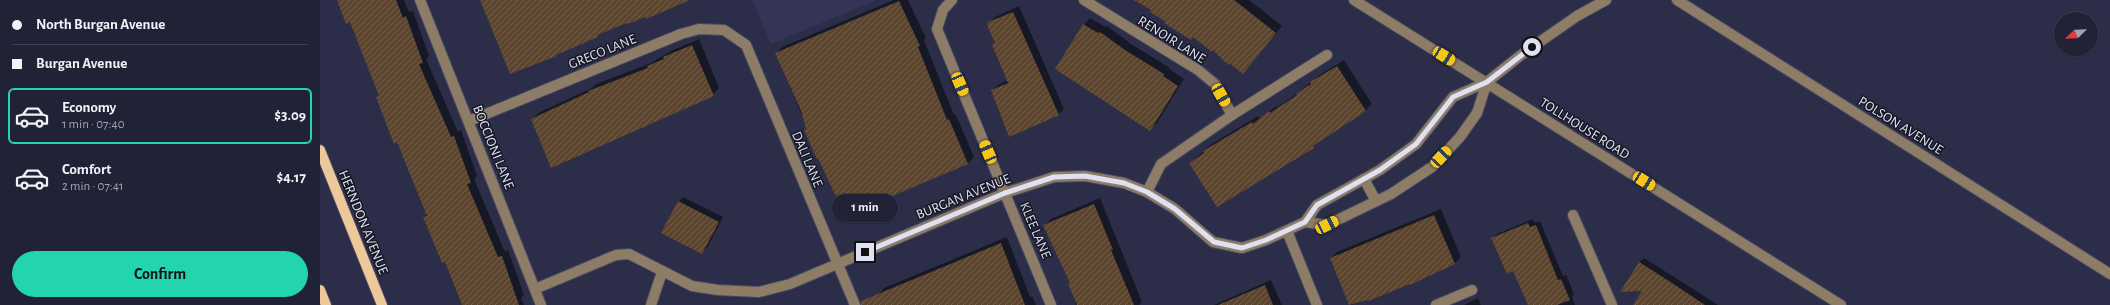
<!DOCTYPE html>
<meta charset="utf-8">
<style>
body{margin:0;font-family:"Alegreya Sans",sans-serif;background:#292a3e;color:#f1f3f6;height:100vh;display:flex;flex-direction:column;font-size:15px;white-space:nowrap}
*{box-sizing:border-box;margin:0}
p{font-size:13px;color:#a2a4ad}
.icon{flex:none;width:22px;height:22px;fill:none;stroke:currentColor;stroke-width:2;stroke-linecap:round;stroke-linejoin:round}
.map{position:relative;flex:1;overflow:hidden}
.details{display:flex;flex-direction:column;background:#212236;width:320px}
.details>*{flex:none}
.guide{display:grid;align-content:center;height:88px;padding:0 12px;background:#212236}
.needle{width:26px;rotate:247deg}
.tools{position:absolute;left:1734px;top:12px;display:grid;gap:8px}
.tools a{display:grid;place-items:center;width:44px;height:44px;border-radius:50%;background:#212236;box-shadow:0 1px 3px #0004,0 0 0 1px #3e3f51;font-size:20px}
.end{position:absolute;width:18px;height:18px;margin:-9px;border:5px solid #dfe1f2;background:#111;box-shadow:0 0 0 2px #111}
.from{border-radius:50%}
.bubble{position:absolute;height:28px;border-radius:14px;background:#212236;box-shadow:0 1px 3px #0004,0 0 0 1px #3e3f51;font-size:13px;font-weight:700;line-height:28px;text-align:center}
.car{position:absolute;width:12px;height:24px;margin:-12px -6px;border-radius:5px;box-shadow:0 0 3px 1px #0007;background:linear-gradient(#f5c518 24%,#345 0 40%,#f5c518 0 76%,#345 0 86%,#f5c518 0)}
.guide b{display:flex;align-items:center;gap:14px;height:38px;font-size:15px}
.guide b+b{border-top:1px solid #3e3f51}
.guide i{width:10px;height:10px;background:#f1f3f6}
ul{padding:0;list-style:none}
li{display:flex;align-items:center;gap:12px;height:56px;margin:0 8px 6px;padding:0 4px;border:2px solid transparent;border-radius:6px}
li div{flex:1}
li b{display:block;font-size:15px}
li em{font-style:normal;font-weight:700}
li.on{border-color:#22d5af}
li>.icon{width:36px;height:36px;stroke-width:1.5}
.cta{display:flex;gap:8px;margin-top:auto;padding:8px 12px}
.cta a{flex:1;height:46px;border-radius:24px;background:#22d5af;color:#111;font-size:16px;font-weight:700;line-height:46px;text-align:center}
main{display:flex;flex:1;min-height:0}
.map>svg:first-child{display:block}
.built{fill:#343556}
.shadow{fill:#0007}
.building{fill:url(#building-hatch)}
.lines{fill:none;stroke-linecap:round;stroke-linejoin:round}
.minor-casing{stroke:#494a63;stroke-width:12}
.major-casing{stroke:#494a63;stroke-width:12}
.minor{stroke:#8e7d66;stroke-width:10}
.major{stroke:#edc999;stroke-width:10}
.route{stroke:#dfe1f2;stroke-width:5}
.labels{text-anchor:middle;stroke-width:3;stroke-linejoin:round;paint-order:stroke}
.street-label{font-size:14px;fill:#dfe1f2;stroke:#161723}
</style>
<main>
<section class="details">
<div class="guide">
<b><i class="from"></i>North Burgan Avenue</b>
<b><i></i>Burgan Avenue</b>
</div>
<ul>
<li class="on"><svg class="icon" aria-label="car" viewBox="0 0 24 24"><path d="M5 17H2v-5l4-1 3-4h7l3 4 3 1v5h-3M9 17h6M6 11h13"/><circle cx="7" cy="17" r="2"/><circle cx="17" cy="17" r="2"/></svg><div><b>Economy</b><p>1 min · 07:40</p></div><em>$3.09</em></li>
<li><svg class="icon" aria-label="car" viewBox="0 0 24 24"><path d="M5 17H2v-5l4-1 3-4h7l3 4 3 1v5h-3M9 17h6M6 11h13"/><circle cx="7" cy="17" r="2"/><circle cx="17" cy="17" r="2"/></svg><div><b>Comfort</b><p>2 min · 07:41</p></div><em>$4.17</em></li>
</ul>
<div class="cta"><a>Confirm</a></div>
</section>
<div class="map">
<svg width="1790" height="305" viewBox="0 0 1790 305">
<defs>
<pattern id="building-hatch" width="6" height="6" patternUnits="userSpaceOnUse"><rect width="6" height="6" fill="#5c452e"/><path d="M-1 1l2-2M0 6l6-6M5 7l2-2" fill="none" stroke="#73604d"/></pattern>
</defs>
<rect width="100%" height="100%" fill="#2c2d48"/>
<polygon class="built" points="432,0 557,0 451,44"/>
<g class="shadow">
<polygon points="18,0 84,0 89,12 93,11 109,56 106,59 138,132 141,130 157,176 154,179 185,252 188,250 204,295 201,298 204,305 144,305 126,260 104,217 107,214 78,141 57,98 60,95 31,21"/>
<polygon points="574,0 588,0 606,38 604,40 634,115 636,115 654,157 648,163 487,128 456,53 462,47"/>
<polygon points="816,0 929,0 962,26 923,73 893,49"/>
<polygon points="699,6 744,109 738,115 672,91 678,85 688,80 669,23 675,17"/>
<polygon points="770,18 785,27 787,26 811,44 850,68 849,69 864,79 837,123 830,129 764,24"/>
<polygon points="379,39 399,88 393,95 212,119 218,113 272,88 276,84 331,63 351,51"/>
<polygon points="1024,60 1052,104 1046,110 972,160 870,163 890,145 938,116 940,119 956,106 957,107 978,93 998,76"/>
<polygon points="363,197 403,217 387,248 382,253 359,202"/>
<polygon points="780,198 822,302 819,305 756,305 751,283 725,225 731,219"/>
<polygon points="1121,209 1141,257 1135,263 1103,279 1031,305 1011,258 1017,252"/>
<polygon points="1213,219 1215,223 1220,221 1243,276 1246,275 1254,294 1252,297 1255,305 1209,305 1194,270 1172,238 1177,234"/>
<polygon points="687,237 710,297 712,296 716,305 562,305 558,295 564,288"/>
<polygon points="1324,258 1398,305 1318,305 1324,290 1319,263"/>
<polygon points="951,280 962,305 894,305"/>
<polygon points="1158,298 1161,305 1144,305"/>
</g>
<g class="building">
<polygon points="17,0 76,0 83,18 86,16 103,63 99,64 131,137 134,136 151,183 147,184 178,257 182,256 199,305 142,305 125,262 122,263 103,217 107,216 77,142 74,144 56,97 59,96 30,22 26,24"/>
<polygon points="160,0 370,0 326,19 325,17 308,24 307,23 277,35 278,37 236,55 237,56 190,74"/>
<polygon points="814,0 914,0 956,33 923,74 909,63 908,65 893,50 892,52 873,37 871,40 844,23 846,22 830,12 831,10"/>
<polygon points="579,1 600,46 598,47 627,120 629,119 648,164 525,216 498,158 497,159 484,130 486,129 481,111 455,53"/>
<polygon points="693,12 739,115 689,137 671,90 688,83 672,45 675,43 667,25 668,22"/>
<polygon points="763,24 778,33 780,32 805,50 844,74 843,76 858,86 830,131 735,69"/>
<polygon points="372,45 394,96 231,168 211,119 269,92 268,91 328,68 327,66 344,59 343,57"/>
<polygon points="1017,66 1046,111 993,146 994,148 897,207 869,163 884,153 883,151 932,122 933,124 949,111 950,113 977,95 976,94 991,84 990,82"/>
<polygon points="358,201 399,222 382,254 341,233"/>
<polygon points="774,204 793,250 791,250 814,305 757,305 748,284 750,283 723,225"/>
<polygon points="1114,215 1135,264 1090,285 1090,284 1048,301 1047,300 1029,305 1010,258"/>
<polygon points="1208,223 1210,227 1216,225 1238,280 1241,279 1250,300 1237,305 1208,305 1193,271 1187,274 1171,238"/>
<polygon points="681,243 705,305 541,305 541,301"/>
<polygon points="1319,262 1352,283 1385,305 1313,305 1322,291 1300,292"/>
<polygon points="945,285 953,305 898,305"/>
</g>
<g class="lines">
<defs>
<g id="minor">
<polyline points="100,0 221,305"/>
<polyline points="632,0 623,10 617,29 731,305"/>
<polyline points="764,0 878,70 895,84 912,115"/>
<polyline points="1034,0 1521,305"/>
<polyline points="1357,0 1790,274"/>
<polyline points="149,121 361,34 379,29 404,30 426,45 535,305"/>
<polyline points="1044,179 1056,201"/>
<polyline points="827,192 841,164 912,115 1007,55"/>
<polyline points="1253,215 1292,305"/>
<polyline points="985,222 1007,225 1071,194 1112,167 1140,137 1157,113 1167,82"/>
<polyline points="967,231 997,305"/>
<polyline points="215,289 296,255 309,254 372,286 398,290 439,292 470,284 685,193 734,177 765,176 804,183 827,192 855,209 893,242 922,248 946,240 985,222 997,205 1060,170 1096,144 1133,97 1167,82 1201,55 1257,16 1286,0"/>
<polyline points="331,305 342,272"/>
<polyline points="1116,305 1152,290"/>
</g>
<g id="major">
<polyline points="0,150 62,305"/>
<polyline points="0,290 6,305"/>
</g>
</defs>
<use href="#minor" class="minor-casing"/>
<use href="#major" class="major-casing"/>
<use href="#minor" class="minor"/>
<use href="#major" class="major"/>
</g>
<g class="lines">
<polyline class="route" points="545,252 685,193 734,177 765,176 804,183 827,192 855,209 894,242 922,248 946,240 985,222 997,205 1060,170 1096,144 1133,97 1167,82 1212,47"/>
</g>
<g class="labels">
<g class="street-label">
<text transform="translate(852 39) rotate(32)" y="5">RENOIR LANE</text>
<text transform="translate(282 51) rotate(-22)" y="5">GRECO LANE</text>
<text transform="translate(1581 125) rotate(32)" y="5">POLSON AVENUE</text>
<text transform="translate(1265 128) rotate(32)" y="5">TOLLHOUSE ROAD</text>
<text transform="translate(174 147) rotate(68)" y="5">BOCCIONI LANE</text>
<text transform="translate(488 159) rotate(67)" y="5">DALI LANE</text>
<text transform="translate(643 196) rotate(-22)" y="5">BURGAN AVENUE</text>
<text transform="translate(44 222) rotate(68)" y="5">HERNDON AVENUE</text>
<text transform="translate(716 230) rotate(67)" y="5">KLEE LANE</text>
</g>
</g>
</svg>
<div class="tools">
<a><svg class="needle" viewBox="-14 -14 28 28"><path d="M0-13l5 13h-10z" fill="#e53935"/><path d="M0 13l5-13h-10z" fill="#a2a4ad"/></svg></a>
</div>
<i class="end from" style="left:1212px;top:47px"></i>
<i class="end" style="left:545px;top:252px"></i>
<div class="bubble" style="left:512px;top:194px;width:66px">1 min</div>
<i class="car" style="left:1124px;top:56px;rotate:122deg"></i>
<i class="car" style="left:640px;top:84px;rotate:157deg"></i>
<i class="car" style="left:901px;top:95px;rotate:150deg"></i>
<i class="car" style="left:668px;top:152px;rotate:337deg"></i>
<i class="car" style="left:1121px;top:157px;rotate:43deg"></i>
<i class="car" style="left:1324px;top:181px;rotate:122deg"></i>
<i class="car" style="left:1007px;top:225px;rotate:64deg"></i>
</div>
</main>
